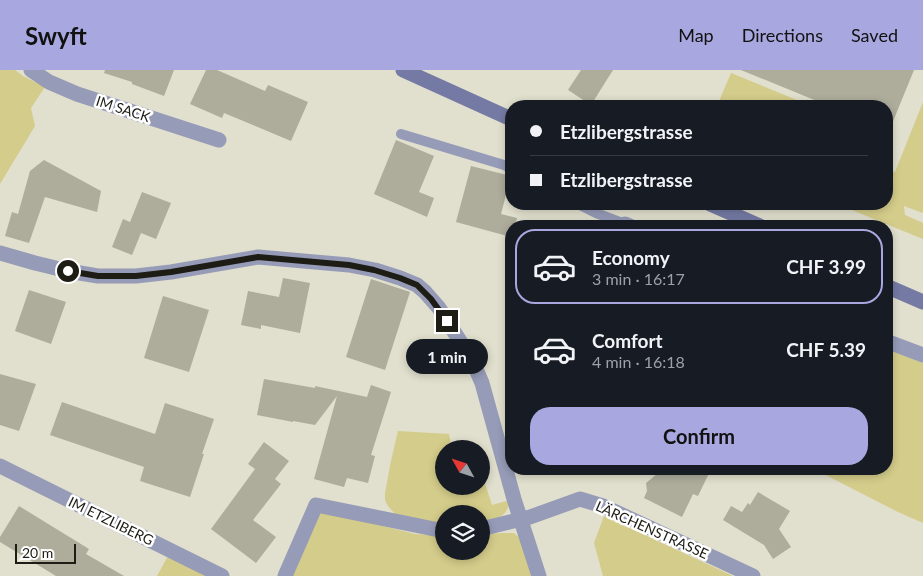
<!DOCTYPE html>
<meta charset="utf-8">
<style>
body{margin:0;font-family:Lato,sans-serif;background:#242831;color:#f1f3f6;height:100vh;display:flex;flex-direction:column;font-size:19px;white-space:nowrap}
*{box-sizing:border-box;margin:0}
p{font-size:16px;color:#9ea1a6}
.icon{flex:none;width:28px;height:28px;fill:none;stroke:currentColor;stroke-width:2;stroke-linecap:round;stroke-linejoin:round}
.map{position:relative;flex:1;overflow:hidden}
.side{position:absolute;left:505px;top:150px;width:388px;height:255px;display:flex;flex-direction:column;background:#171b24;border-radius:20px;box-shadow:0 2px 8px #0003}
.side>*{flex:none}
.banner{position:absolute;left:505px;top:30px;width:388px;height:110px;border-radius:20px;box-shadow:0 2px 8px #0003;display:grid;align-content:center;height:110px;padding:0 25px;background:#171b24}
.needle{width:32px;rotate:310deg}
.fabs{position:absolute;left:435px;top:370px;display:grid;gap:10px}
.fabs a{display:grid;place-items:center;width:55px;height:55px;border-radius:50%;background:#171b24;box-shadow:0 2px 8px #0003;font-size:25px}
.scale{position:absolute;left:15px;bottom:12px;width:61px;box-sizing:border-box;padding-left:5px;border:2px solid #1d1c15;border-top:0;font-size:14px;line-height:18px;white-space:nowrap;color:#1d1c15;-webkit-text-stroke:4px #fff;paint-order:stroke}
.end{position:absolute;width:22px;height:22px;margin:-11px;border:6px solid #1d1c15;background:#fff;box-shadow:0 0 0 2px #fff}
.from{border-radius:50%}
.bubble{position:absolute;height:35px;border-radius:18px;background:#171b24;box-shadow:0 2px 8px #0003;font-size:16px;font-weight:700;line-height:35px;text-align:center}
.banner b{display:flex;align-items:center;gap:18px;height:48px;font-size:19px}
.banner b+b{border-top:1px solid #363941}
.banner i{width:12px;height:12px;background:#f1f3f6}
ul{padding:9px 0 0;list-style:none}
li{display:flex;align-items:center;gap:15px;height:75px;margin:0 10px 8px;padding:0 15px;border:2px solid transparent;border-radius:20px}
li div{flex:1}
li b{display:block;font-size:19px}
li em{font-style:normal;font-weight:700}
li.active{border-color:#a8a7df}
li>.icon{width:45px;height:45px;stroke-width:1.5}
.button{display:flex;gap:10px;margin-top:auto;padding:10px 25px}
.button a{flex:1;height:58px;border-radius:20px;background:#a8a7df;color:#111;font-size:20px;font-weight:700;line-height:58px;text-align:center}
header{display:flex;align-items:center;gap:30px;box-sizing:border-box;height:70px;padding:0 25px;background:#a8a7df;color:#111}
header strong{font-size:24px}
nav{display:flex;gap:28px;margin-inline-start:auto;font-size:18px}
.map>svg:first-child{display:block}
.green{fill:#d4cc8a}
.building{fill:#aeac9b}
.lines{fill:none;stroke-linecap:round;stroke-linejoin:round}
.service{stroke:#969bb7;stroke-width:10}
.minor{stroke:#969bb7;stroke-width:15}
.secondary{stroke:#747aa3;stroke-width:15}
.route{stroke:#1d1c15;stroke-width:6}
.labels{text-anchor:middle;stroke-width:5;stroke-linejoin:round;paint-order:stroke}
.street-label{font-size:14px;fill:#1d1c15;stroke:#fff}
</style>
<header>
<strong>Swyft</strong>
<nav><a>Map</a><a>Directions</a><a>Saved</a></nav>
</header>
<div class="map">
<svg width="923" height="506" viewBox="0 0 923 506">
<rect width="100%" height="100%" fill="#e1dfcd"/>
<g class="green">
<polygon points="0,0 15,0 23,6 45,17 31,38 35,56 0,114"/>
<polygon points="731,3 809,35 808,36 717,36"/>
<polygon points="923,32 923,143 904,136 905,145 923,153 923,169 837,134 886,134 886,99 895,102"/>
<polygon points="886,277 923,293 923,453 898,442 814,399 886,399"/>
<path d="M398,361l51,3 3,15h-8v37h37v-15l11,34 18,-5c-3,18 -13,19 -29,21v-7h-37v8h-10l-39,-8 -7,-8 -3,-6v-7l6,-32z"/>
<polygon points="321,443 332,443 415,464 444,466 444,481 481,481 481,465 501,463 514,463 522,470 532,506 292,506 313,453"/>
<polygon points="604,446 733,506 603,506 594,473"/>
<polygon points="168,486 206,506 157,506"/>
</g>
<g class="building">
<polygon points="105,0 174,0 164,26 132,14 132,12 104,3"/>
<polygon points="206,0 217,0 265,21 268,15 308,32 291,71 224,43 222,48 190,34"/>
<polygon points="581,0 613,0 591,35 568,20"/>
<polygon points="741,0 914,0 887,66 886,36 829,36"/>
<polygon points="396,70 434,86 419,122 434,128 427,147 374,124"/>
<polygon points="44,90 101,121 97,142 45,127 29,173 5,166 12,142 18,144 30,101"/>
<polygon points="471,96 511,106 501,144 517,148 515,156 511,156 511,167 456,152"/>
<polygon points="142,122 171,133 156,169 141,163 132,185 112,177 123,149 130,152"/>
<polygon points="283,208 310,213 300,263 261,255 261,259 241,255 248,221 279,227"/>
<polygon points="371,209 410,222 385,300 346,287"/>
<polygon points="29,220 66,232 51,274 15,261"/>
<polygon points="163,226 209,240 189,302 144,288"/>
<polygon points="0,304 36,314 19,361 0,355"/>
<polygon points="264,309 315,318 315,316 367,327 371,315 391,322 371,385 375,386 368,413 347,408 344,417 314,409 337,326 315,355 293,351 293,352 257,345"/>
<polygon points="62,332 155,364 165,333 214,349 202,384 204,384 190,427 140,411 144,397 50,365"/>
<polygon points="264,372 289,391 275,409 281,414 253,450 276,467 256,493 211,459 255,399 248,394"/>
<polygon points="663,399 711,399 698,426 693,424 682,447 644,428 647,421 646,413"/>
<polygon points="758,422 790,441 779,459 791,477 773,489 764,475 723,450 731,436 742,442 748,433 750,435"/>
<polygon points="19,436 89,479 86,484 124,506 56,506 0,472 0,467"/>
</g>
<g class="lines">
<g class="service">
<polyline points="401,64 504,95 511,99"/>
<polyline points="578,134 596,143 625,154"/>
</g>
<g class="minor">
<polyline points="31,0 49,12 77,24 219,70"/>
<polyline points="625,154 630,156"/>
<polyline points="0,183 35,193 68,201 98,206 136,206 171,202 258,187 349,195 375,200 400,208 417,215 425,222 439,238 472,290 482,313 514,429 539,506"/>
<polyline points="886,271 923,285"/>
<polyline points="0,396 222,506"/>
<polyline points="481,459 530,447 580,429 603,436 753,506"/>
<polyline points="285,506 316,435 444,461"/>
</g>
<g class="secondary">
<polyline points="403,0 511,49"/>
<polyline points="710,134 760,156"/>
<polyline points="886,216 923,232"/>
</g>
</g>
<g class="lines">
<polyline class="route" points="68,201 98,206 136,206 171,202 258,187 349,195 374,200 400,208 417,215 431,229 447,251"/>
</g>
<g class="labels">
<g class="street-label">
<text transform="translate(123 39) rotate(18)" y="5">IM SACK</text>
<text transform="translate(111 451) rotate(26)" y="5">IM ETZLIBERG</text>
<text transform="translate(652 460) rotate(24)" y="5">LÄRCHENSTRASSE</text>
</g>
</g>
</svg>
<div class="fabs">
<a><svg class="needle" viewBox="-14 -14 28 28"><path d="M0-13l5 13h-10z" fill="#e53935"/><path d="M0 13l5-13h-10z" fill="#9ea1a6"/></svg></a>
<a><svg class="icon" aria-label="layers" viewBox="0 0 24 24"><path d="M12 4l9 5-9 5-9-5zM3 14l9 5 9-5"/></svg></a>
</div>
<div class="scale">20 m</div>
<i class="end from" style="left:68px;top:201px"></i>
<i class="end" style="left:447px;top:251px"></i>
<div class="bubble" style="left:406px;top:269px;width:82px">1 min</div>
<div class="banner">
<b><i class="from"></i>Etzlibergstrasse</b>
<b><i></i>Etzlibergstrasse</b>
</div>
<section class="side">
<ul>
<li class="active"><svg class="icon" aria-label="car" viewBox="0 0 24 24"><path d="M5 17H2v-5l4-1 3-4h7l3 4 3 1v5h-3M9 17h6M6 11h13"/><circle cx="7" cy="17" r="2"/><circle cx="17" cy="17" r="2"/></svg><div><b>Economy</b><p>3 min · 16:17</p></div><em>CHF 3.99</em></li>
<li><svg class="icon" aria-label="car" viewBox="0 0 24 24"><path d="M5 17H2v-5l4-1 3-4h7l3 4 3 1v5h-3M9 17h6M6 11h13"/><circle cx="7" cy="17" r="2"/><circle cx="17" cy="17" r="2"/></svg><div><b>Comfort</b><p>4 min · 16:18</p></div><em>CHF 5.39</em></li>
</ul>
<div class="button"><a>Confirm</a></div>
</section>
</div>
